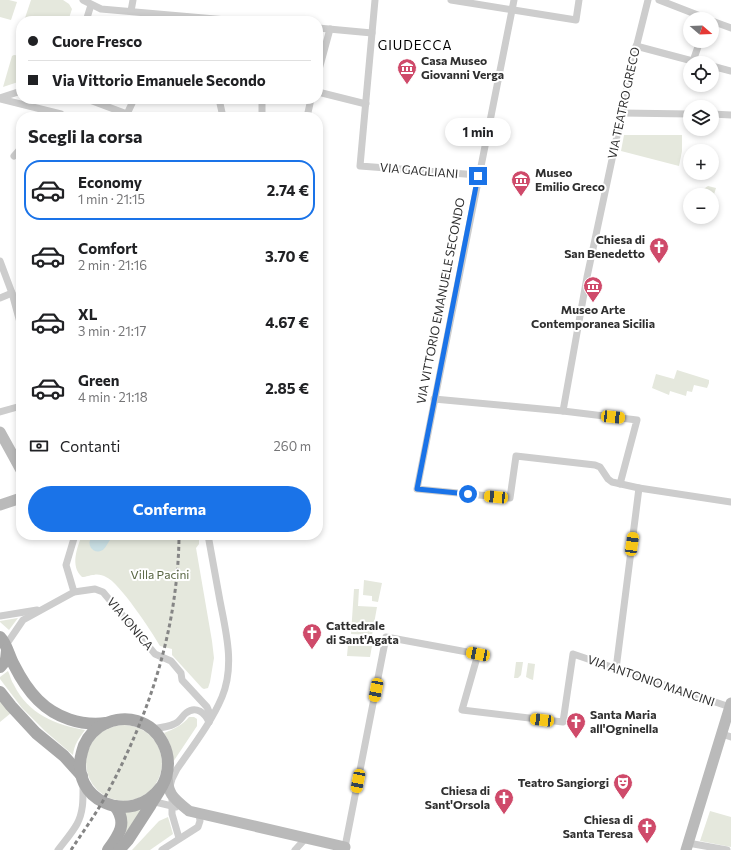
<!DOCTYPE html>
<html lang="it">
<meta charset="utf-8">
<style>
body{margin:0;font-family:Commissioner,sans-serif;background:#f6f6f6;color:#202124;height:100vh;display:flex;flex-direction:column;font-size:15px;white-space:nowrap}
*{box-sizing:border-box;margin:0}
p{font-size:13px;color:#757577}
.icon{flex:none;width:22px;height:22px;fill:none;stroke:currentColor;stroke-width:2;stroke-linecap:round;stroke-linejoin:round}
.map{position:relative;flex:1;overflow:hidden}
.drawer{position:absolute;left:16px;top:112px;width:307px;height:428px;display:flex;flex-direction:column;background:#fff;border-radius:16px;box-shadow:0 2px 6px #0003}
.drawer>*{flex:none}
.banner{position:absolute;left:16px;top:16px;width:307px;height:88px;border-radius:16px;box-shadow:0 2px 6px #0003;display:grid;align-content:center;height:88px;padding:0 12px;background:#fff}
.needle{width:26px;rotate:109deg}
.fabs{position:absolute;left:683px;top:12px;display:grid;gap:8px}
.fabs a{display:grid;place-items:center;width:36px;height:36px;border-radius:50%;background:#fff;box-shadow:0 2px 6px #0003;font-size:20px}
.end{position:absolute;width:18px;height:18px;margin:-9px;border:5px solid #1a73e8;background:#fff;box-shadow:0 0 0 2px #fff}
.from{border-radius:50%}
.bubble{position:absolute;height:28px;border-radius:14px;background:#fff;box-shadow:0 2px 6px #0003;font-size:13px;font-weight:700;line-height:28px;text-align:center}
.car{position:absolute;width:12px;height:24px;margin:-12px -6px;border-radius:5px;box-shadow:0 0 3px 1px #0007;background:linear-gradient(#f5c518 24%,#345 0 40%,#f5c518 0 76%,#345 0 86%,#f5c518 0)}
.banner b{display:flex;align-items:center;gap:14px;height:38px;font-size:15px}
.banner b+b{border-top:1px solid #e0e0e0}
.banner i{width:10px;height:10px;background:#202124}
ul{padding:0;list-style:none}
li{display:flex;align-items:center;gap:12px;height:60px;margin:0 8px 6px;padding:0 4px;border:2px solid transparent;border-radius:16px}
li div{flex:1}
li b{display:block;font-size:15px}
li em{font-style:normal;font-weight:700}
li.current{border-color:#1a73e8}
li>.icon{width:36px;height:36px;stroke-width:1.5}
h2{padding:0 12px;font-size:18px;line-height:48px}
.pay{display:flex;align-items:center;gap:10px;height:44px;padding:0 12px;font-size:15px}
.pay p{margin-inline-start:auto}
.cta{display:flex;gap:8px;margin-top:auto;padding:8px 12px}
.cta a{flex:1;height:46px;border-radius:24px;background:#1a73e8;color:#fff;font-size:16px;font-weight:700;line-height:46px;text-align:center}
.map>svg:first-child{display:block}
.green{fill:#e5e8dd}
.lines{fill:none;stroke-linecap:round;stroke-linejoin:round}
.river{stroke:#c9dfe4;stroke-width:17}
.minor{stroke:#cdcdcd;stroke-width:7}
.secondary{stroke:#bababa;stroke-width:11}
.primary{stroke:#a8a8a8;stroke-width:12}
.rail{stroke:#858585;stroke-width:3;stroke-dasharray:4 3;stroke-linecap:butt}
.route{stroke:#1a73e8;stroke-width:5}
.labels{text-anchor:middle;stroke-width:4;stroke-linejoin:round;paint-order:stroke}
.poi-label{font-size:12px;font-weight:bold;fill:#303030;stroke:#fff;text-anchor:start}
.street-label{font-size:12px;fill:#303030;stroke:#fff}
.park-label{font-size:12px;fill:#596643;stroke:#fff}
.neighbourhood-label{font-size:13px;letter-spacing:1px;fill:#000;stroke:#fff}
</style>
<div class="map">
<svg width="731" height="850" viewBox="0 0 731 850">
<rect width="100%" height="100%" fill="#fff"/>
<g class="green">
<polygon points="0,0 9,0 17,2 11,20 0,17"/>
<polygon points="31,0 63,0 69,4 72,9 68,21 24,21"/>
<polygon points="14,55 21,56 21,81 3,87 12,56"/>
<polygon points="624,135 682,135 682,151 679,166 621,151"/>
<polygon points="708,186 716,188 712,201 712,195 700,195 702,190"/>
<polygon points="677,370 709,380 709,383 707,388 694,385 692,392 687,391 686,396 670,391 669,395 652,388 656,374 674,379"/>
<path d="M82,535h117v9l-3,4 16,93 2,17 -4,24 -2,6 -4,1 -2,-1 -30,-33v-6l-12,-3c-8,-14 -41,-64 -54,-69 -3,-2 -9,-3 -12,-2 -5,0 -7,2 -12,2 -12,-11 -5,-29 0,-42z"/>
<polygon points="364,580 382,583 378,602 372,601 372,596 363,595"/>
<polygon points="354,589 359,589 358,606 377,607 372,635 351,634"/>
<polygon points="18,618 9,630 0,622 0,621"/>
<polygon points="348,645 372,646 370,657 347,656"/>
<polygon points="516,662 523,662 521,675 518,678 514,678"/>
<polygon points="528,663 535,664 533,680 530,679 526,677"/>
<path d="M8,671c2,4 3,10 6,14 14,29 42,40 71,45 -6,8 -11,15 -12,25l-28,-24 -23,-23 -22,-29v-2z"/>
<polygon points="0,700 11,713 0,722"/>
<path d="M189,717h5l3,2v7l-24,36c-1,-13 -2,-18 -9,-29 10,-4 19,-8 25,-16z"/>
<circle cx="124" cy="763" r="38"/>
<polygon points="142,809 120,841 124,812 133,811"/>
<polygon points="710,811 731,817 731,847 700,841"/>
<polygon points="168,817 173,834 150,850 132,850 159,821"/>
</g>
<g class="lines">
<polyline class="river" points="98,543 103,535"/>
<g class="minor">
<polyline points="83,0 101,9 238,21"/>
<polyline points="375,0 360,166 478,175"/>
<polyline points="451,0 576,20 579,0"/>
<polyline points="514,0 417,489 510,498 516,456 595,465 600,467 608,479 612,482 639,488 731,502"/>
<polyline points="659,0 708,19"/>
<polyline points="131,11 133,0"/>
<polyline points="86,21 91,5"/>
<polyline points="712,21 731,28"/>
<polyline points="318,28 372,33"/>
<polyline points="636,46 700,63"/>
<polyline points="693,61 700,41"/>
<polyline points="712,66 731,71"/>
<polyline points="318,73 330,29"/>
<polyline points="318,92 366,104"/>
<polyline points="0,98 21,91"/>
<polyline points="0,99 61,114 63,117"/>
<polyline points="87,99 127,114"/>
<polyline points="219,99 223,117"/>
<polyline points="262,101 262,117"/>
<polyline points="622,113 690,114"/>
<polyline points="712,114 731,115"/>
<polyline points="127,117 127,114 134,99"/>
<polyline points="307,117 311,99"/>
<polyline points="14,156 21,148"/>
<polyline points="0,261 12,293 21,326"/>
<polyline points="0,298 12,293"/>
<polyline points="434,399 563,411 637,420 620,484"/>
<polyline points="563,411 587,277 634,56 648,0"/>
<polyline points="0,412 21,406"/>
<polyline points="74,592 66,565 75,535"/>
<polyline points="0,616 37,610"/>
<polyline points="6,645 23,620 74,592 95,589 103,592 155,654 171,661 181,673 182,680 207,707 210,714 209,722"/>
<polyline points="616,669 639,488"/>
<path d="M152,729c7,-1 16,-2 22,-5 6,-2 8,-8 12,-11 10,-8 19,0 23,9"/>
<polyline points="722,734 731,737"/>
<path d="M170,786l2,-7 5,-10c16,-23 34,-46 45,-72 13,-31 4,-65 -2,-96 -4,-22 -8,-44 -12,-66"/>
<polyline points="172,796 172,814 179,838"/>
<polyline points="151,801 176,807"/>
<polyline points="688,843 727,850"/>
<polyline points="345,847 386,637 478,654 462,710 563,722 573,654 730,707"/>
<path d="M58,850c6,-8 14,-17 19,-26 7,-13 6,-27 6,-41"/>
<polyline points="162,850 198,827 200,821 199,813"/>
<polyline points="295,850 306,838"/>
</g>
<g class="secondary">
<polyline points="0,432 21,470"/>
<polyline points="0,505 21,498"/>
<path d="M167,773c0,21 6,25 22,38l156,36 -1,3"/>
<polyline points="686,850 731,703"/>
</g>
<g class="primary">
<path d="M0,637c7,7 9,19 14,28 6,12 14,25 24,35 18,18 43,26 68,23"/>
<polyline points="0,667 6,660 7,650"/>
<polyline points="0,692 11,706 36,733 64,756 82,776"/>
<path d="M108,850c11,-15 20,-27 7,-44"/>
<path d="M119,850l9,-10 22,-34c5,-9 13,-19 16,-29 7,-24 -6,-49 -29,-56 -13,-4 -27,-1 -38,6 -8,6 -15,15 -17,25 -14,48 49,76 79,35"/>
</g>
<path class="rail" d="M71,850c11,-17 23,-33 33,-51 34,-62 60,-130 70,-200 3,-21 5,-43 5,-64"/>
</g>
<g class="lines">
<polyline class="route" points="468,494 417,489 478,176"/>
</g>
<defs>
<symbol id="museum-pin" viewBox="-11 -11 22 30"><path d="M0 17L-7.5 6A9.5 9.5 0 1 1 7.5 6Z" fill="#cf4a6a" stroke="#fff"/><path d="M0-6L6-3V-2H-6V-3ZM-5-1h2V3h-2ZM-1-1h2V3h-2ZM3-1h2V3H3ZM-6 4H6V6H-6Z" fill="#fff"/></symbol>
<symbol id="church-pin" viewBox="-11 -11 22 30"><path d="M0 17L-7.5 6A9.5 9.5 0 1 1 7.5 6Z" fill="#cf4a6a" stroke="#fff"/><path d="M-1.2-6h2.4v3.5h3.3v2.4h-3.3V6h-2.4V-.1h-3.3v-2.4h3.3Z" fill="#fff"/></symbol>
<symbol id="theatre-pin" viewBox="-11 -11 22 30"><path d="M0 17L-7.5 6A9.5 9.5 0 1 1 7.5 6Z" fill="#cf4a6a" stroke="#fff"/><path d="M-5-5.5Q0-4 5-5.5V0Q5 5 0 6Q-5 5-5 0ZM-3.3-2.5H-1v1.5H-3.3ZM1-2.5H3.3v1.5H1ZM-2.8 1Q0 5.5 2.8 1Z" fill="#fff"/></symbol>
</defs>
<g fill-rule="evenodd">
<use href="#museum-pin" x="396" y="57" width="22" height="30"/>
<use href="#museum-pin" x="510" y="169" width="22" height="30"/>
<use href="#church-pin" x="648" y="236" width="22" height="30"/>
<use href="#museum-pin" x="582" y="275" width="22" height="30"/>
<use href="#church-pin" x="301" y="622" width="22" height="30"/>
<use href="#church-pin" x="565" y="711" width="22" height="30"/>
<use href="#theatre-pin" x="612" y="772" width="22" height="30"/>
<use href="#church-pin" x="493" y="787" width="22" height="30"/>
<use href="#church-pin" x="636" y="816" width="22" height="30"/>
</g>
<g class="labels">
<g class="poi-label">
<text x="421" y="65">Casa Museo<tspan x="421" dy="14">Giovanni Verga</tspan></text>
<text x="535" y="177">Museo<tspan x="535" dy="14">Emilio Greco</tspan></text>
<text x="645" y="244" text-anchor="end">Chiesa di<tspan x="645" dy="14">San Benedetto</tspan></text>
<text x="593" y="314" text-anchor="middle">Museo Arte<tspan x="593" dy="14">Contemporanea Sicilia</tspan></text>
<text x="326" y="630">Cattedrale<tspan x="326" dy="14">di Sant'Agata</tspan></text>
<text x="590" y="719">Santa Maria<tspan x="590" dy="14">all'Ogninella</tspan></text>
<text x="609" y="787" text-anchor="end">Teatro Sangiorgi</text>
<text x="490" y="795" text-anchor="end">Chiesa di<tspan x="490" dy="14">Sant'Orsola</tspan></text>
<text x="633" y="824" text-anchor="end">Chiesa di<tspan x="633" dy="14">Santa Teresa</tspan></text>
</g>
<g class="street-label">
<text transform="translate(624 103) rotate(-78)" y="4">VIA TEATRO GRECO</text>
<text transform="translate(419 171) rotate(5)" y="4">VIA GAGLIANI</text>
<text transform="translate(441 301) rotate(-79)" y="4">VIA VITTORIO EMANUELE SECONDO</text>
<text transform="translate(130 624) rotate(50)" y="4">VIA IONICA</text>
<text transform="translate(651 681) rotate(19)" y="4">VIA ANTONIO MANCINI</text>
</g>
<g class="park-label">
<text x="160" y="579">Villa Pacini</text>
</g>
<g class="neighbourhood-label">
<text x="415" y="50">GIUDECCA</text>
</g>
</g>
</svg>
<div class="fabs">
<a><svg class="needle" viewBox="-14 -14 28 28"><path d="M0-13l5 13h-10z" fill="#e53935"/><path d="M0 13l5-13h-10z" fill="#757577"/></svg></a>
<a><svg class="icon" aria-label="locate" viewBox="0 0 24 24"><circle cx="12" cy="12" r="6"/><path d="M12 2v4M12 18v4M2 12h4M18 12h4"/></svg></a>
<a><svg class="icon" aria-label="layers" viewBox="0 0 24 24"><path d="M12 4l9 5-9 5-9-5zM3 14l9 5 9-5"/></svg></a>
<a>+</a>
<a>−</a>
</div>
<i class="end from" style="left:468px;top:494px"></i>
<i class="end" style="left:478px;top:176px"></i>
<div class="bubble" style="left:445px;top:118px;width:66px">1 min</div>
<i class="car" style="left:613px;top:417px;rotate:96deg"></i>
<i class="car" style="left:496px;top:497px;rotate:275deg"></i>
<i class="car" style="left:632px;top:544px;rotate:8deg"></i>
<i class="car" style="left:478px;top:654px;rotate:281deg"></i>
<i class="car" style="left:376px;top:690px;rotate:191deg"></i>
<i class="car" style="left:542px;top:720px;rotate:277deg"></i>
<i class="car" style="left:358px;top:781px;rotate:191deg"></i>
<div class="banner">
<b><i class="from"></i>Cuore Fresco</b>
<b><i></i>Via Vittorio Emanuele Secondo</b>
</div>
<section class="drawer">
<h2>Scegli la corsa</h2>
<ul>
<li class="current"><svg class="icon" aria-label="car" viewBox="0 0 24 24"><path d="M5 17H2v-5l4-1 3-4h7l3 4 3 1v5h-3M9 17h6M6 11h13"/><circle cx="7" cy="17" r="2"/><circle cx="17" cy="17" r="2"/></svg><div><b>Economy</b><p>1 min · 21:15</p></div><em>2.74 €</em></li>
<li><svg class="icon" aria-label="car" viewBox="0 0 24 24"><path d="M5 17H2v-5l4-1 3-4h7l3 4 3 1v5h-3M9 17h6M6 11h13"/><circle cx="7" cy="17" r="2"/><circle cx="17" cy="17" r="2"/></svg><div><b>Comfort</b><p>2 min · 21:16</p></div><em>3.70 €</em></li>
<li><svg class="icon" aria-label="car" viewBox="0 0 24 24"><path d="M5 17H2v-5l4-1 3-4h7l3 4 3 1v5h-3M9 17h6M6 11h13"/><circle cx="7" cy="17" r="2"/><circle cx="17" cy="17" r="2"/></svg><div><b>XL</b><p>3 min · 21:17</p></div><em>4.67 €</em></li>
<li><svg class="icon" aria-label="car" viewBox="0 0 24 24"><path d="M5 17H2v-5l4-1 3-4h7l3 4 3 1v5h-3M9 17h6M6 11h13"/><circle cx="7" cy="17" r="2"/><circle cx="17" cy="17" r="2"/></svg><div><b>Green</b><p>4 min · 21:18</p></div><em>2.85 €</em></li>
</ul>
<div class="pay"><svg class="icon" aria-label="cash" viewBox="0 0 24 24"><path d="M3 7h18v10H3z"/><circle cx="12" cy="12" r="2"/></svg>Contanti<p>260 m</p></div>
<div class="cta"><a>Conferma</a></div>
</section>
</div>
